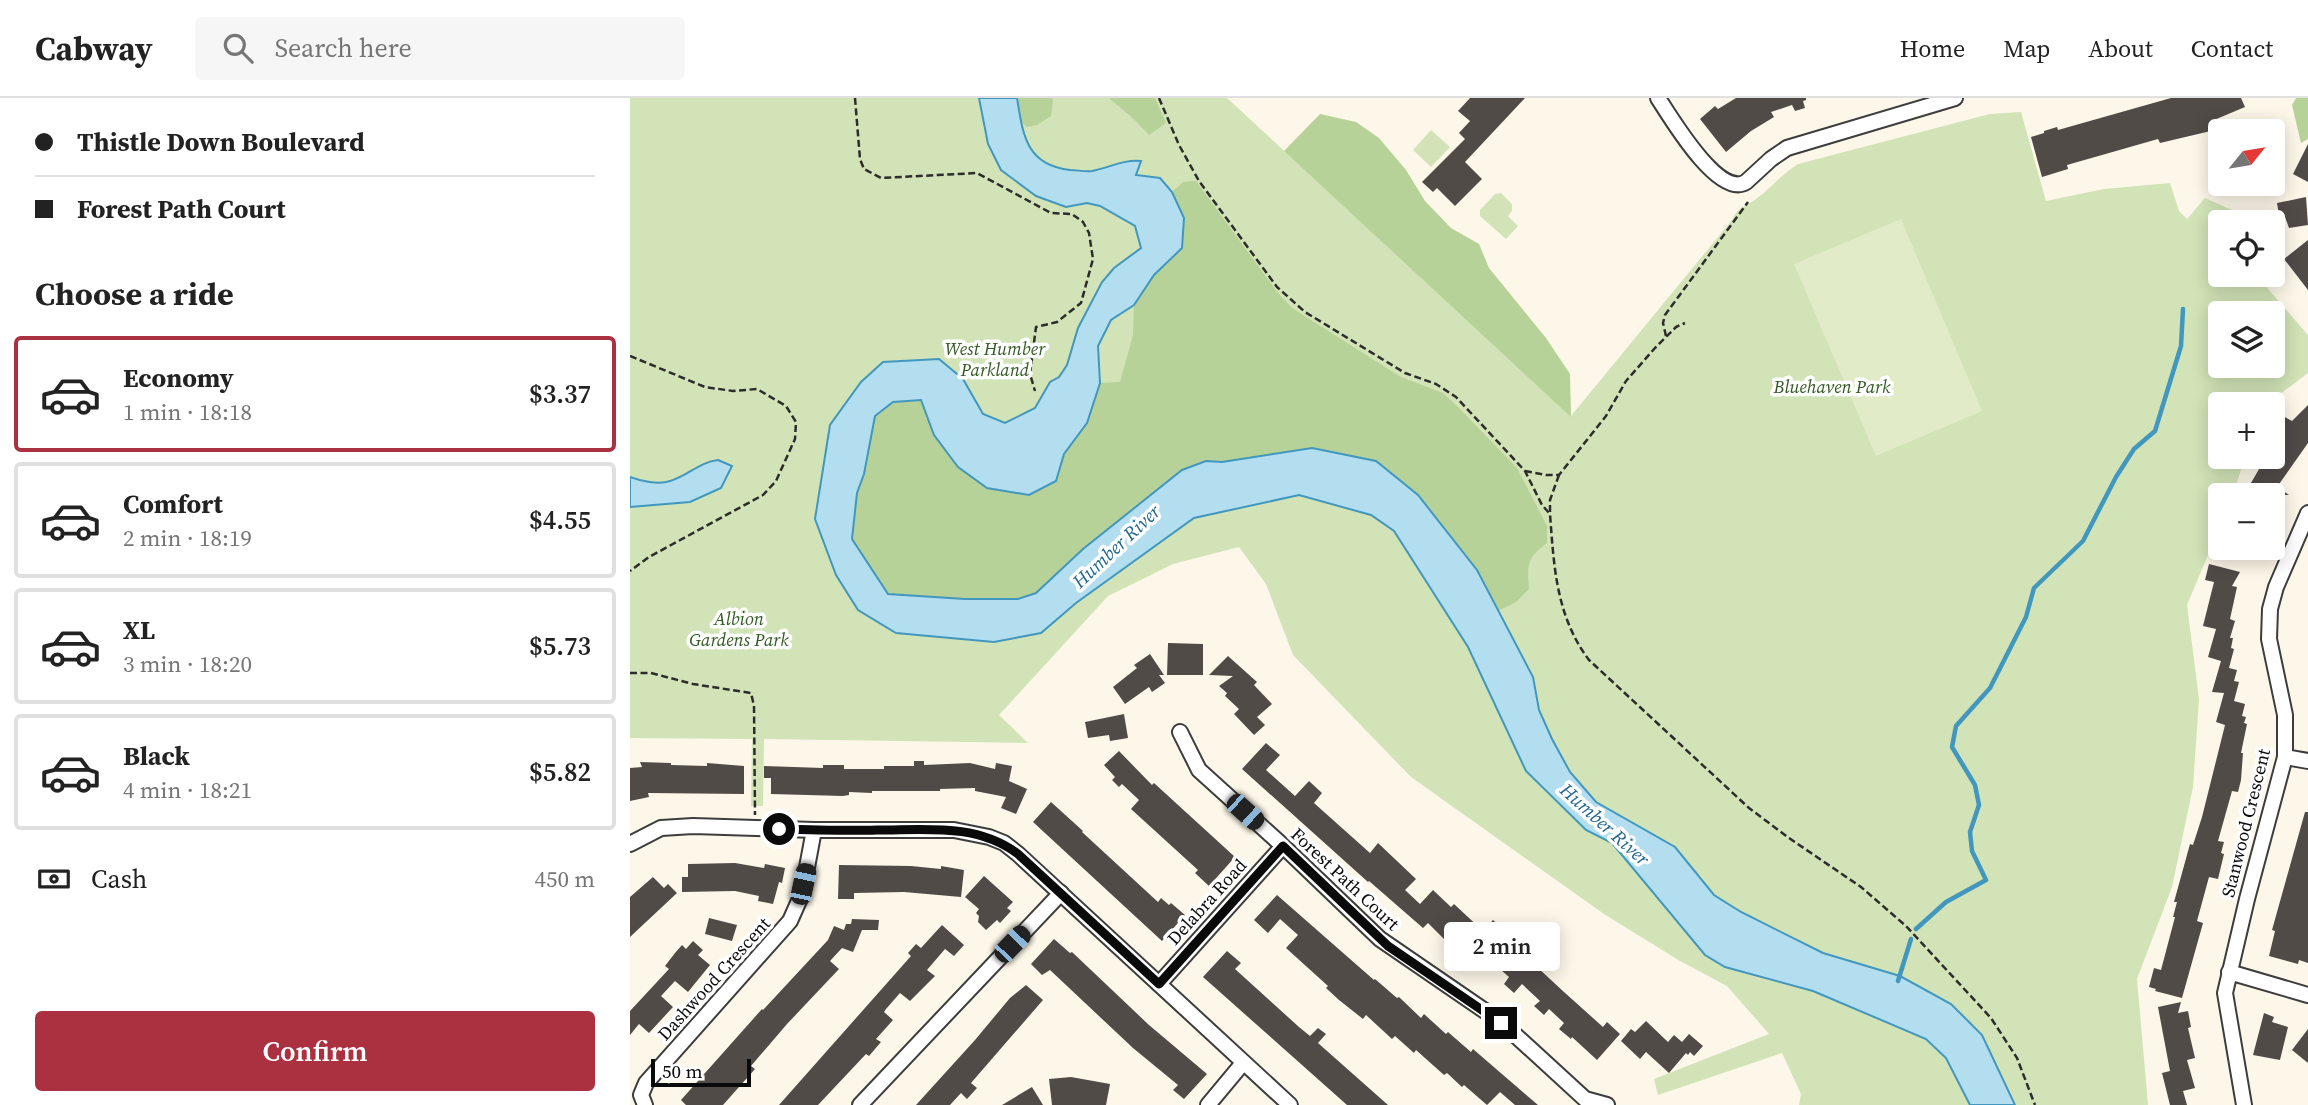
<!DOCTYPE html>
<meta charset="utf-8">
<style>
body{margin:0;font-family:"Source Serif 4",serif;background:#f6f6f6;color:#222;height:100vh;display:flex;flex-direction:column;font-size:26px;white-space:nowrap}
*{box-sizing:border-box;margin:0}
p{font-size:23px;color:#767676}
.icon{flex:none;width:38px;height:38px;fill:none;stroke:currentColor;stroke-width:2;stroke-linecap:round;stroke-linejoin:round}
.map{position:relative;flex:1;overflow:hidden}
.side{display:flex;flex-direction:column;background:#fff;width:630px}
.side>*{flex:none}
.top-card{display:grid;align-content:center;height:154px;padding:0 35px;background:#fff}
.needle{width:46px;rotate:60deg}
.buttons{position:absolute;left:1578px;top:21px;display:grid;gap:14px}
.buttons a{display:grid;place-items:center;width:77px;height:77px;border-radius:7px;background:#fff;box-shadow:0 4px 18px #0003;font-size:35px}
.scale{position:absolute;left:21px;bottom:18px;width:100px;box-sizing:border-box;padding-left:7px;border:4px solid #0a0a0a;border-top:0;font-size:19px;line-height:24px;white-space:nowrap;color:#0a0a0a;-webkit-text-stroke:5px #fff;paint-order:stroke}
.end{position:absolute;width:32px;height:32px;margin:-16px;border:9px solid #0a0a0a;background:#fff;box-shadow:0 0 0 4px #fff}
.from{border-radius:50%}
.bubble{position:absolute;height:49px;border-radius:7px;background:#fff;box-shadow:0 4px 18px #0003;font-size:23px;font-weight:600;line-height:49px;text-align:center}
.car{position:absolute;width:21px;height:42px;margin:-21px -10px;border-radius:9px;box-shadow:0 0 5px 2px #0007;background:linear-gradient(#222 24%,#8ab4d8 0 40%,#222 0 76%,#8ab4d8 0 86%,#222 0)}
.top-card b{display:flex;align-items:center;gap:24px;height:66px;font-size:26px}
.top-card b+b{border-top:2px solid #e0e0e0}
.top-card i{width:18px;height:18px;background:#222}
ul{padding:0;list-style:none}
li{display:flex;align-items:center;gap:21px;height:116px;margin:0 14px 10px;padding:0 21px;border:4px solid #e0e0e0;border-radius:7px}
li div{flex:1}
li b{display:block;font-size:26px}
li em{font-style:normal;font-weight:600}
li.current{border-color:#ab3141}
li>.icon{width:63px;height:63px;stroke-width:1.5}
h2{padding:0 35px;font-size:32px;line-height:84px}
.pay{display:flex;align-items:center;gap:18px;height:77px;padding:0 35px;font-size:26px}
.pay p{margin-inline-start:auto}
.button{display:flex;gap:14px;margin-top:auto;padding:14px 35px}
.button a{flex:1;height:80px;border-radius:7px;background:#ab3141;color:#fff;font-size:28px;font-weight:600;line-height:80px;text-align:center}
header{display:flex;align-items:center;gap:42px;box-sizing:border-box;height:98px;padding:0 35px;background:#fff;border-bottom:2px solid #e0e0e0}
header strong{font-size:33px}
nav{display:flex;gap:38px;margin-inline-start:auto;font-size:24px}
.search{width:490px;height:63px;background:#f6f6f6;display:flex;align-items:center;gap:18px;box-sizing:border-box;padding:0 24px;border-radius:7px;color:#767676;font-size:26px}
main{display:flex;flex:1;min-height:0}
.map>svg:first-child{display:block}
.green{fill:#d1e3b7;fill-rule:evenodd}
.forest{fill:#b7d298}
.pitch{fill:#e2ebc8}
.water{fill:#b3deef;stroke:#4297be;stroke-width:2}
.lines{fill:none;stroke-linecap:round;stroke-linejoin:round}
.stream{stroke:#4297be;stroke-width:4.5}
.building{fill:#514b48}
.minor-casing{stroke:#3d3d3d;stroke-width:18}
.path{stroke:#2c2c2c;stroke-width:2.5;stroke-dasharray:7 3.5;stroke-linecap:butt}
.minor{stroke:#fff;stroke-width:14}
.route{stroke:#0a0a0a;stroke-width:9}
.labels{text-anchor:middle;stroke-width:7;stroke-linejoin:round;paint-order:stroke}
.park-label{font-size:18px;font-style:italic;fill:#325a22;stroke:#fff}
.street-label{font-size:18px;fill:#0a0a0a;stroke:#fff}
.water-label{font-size:19px;font-style:italic;fill:#21678e;stroke:#fff}
</style>
<header>
<strong>Cabway</strong>
<div class="search"><svg class="icon" aria-label="search" viewBox="0 0 24 24"><circle cx="10" cy="10" r="6"/><path d="M15 15l6 6"/></svg>Search here</div>
<nav><a>Home</a><a>Map</a><a>About</a><a>Contact</a></nav>
</header>
<main>
<section class="side">
<div class="top-card">
<b><i class="from"></i>Thistle Down Boulevard</b>
<b><i></i>Forest Path Court</b>
</div>
<h2>Choose a ride</h2>
<ul>
<li class="current"><svg class="icon" aria-label="car" viewBox="0 0 24 24"><path d="M5 17H2v-5l4-1 3-4h7l3 4 3 1v5h-3M9 17h6M6 11h13"/><circle cx="7" cy="17" r="2"/><circle cx="17" cy="17" r="2"/></svg><div><b>Economy</b><p>1 min · 18:18</p></div><em>$3.37</em></li>
<li><svg class="icon" aria-label="car" viewBox="0 0 24 24"><path d="M5 17H2v-5l4-1 3-4h7l3 4 3 1v5h-3M9 17h6M6 11h13"/><circle cx="7" cy="17" r="2"/><circle cx="17" cy="17" r="2"/></svg><div><b>Comfort</b><p>2 min · 18:19</p></div><em>$4.55</em></li>
<li><svg class="icon" aria-label="car" viewBox="0 0 24 24"><path d="M5 17H2v-5l4-1 3-4h7l3 4 3 1v5h-3M9 17h6M6 11h13"/><circle cx="7" cy="17" r="2"/><circle cx="17" cy="17" r="2"/></svg><div><b>XL</b><p>3 min · 18:20</p></div><em>$5.73</em></li>
<li><svg class="icon" aria-label="car" viewBox="0 0 24 24"><path d="M5 17H2v-5l4-1 3-4h7l3 4 3 1v5h-3M9 17h6M6 11h13"/><circle cx="7" cy="17" r="2"/><circle cx="17" cy="17" r="2"/></svg><div><b>Black</b><p>4 min · 18:21</p></div><em>$5.82</em></li>
</ul>
<div class="pay"><svg class="icon" aria-label="cash" viewBox="0 0 24 24"><path d="M3 7h18v10H3z"/><circle cx="12" cy="12" r="2"/></svg>Cash<p>450 m</p></div>
<div class="button"><a>Confirm</a></div>
</section>
<div class="map">
<svg width="1678" height="1007" viewBox="0 0 1678 1007">
<rect width="100%" height="100%" fill="#fdf7e9"/>
<g class="green">
<path d="M0,0h597l344,318 161,-196c8,-16 13,-12 25,-22 15,-11 25,-24 41,-34l192,-50 31,-2 25,89 58,-12 66,-6 9,28 8,8 18,-21 54,24h-38v53h42v8l45,52v38l-41,31h-46v53h24l-12,38h-12v29l-34,81 12,94 -6,88 -21,100 -35,92 11,126h-349l2,-11 -19,-41 -124,42 -4,-16 115,-45 -42,-48 -47,-25 -76,-47 -193,-137 -118,-122 -27,-71 -27,-37 -66,17 -65,32 -109,119 29,28 -264,-4 -1,67h-12l1,-67 -122,-1zM1591,215h52v53h-52z"/>
<polygon points="801,32 820,49 801,69 783,52"/>
<polygon points="871,95 882,106 882,113 878,118 888,128 876,141 850,118 850,112 865,96"/>
</g>
<g class="forest">
<polygon points="387,0 422,0 423,3 421,18 407,27 397,29 391,24"/>
<polygon points="479,0 525,0 536,25 519,37 506,23"/>
<polygon points="1666,0 1678,0 1678,41 1671,45 1662,7"/>
<polygon points="690,16 726,24 749,40 776,72 795,103 821,130 849,146 859,170 916,240 940,276 941,319 654,53"/>
<path d="M566,83l82,112 14,15 109,69 42,16 14,13 60,62 30,58v17c-20,15 -20,21 -18,46l-13,13 -18,9 -21,-41 -59,-75 -212,-34 -24,9 -99,79 -47,44 -18,6h-53l-77,-5 -36,-55 5,-46 7,-19 11,-58 17,-14 30,-2 12,35 122,46 8,-27 23,-32 13,-39 20,-1 13,-47 1,-30 20,-30 28,-27 2,-30 -12,-26 11,-10z"/>
</g>
<polygon class="pitch" points="1271,121 1352,313 1246,358 1164,166"/>
<g class="water">
<path d="M349,0h38c6,37 9,67 53,72 7,0 15,2 22,1 17,-3 32,-12 49,-10l-5,14 24,3 12,14 12,26 -2,30 -28,27 -20,30 -23,15 -13,26 2,37 -13,40 -23,31 -8,27 -27,14 -42,-7 -29,-21 -24,-32 -13,-35 -28,2 -18,14 -11,58 -7,19 -5,46 36,55 77,5h53l18,-6 47,-44 99,-79 24,-9 16,1 90,-14 64,13 42,34 59,75 56,107 6,33 13,29 18,33 26,30 79,45 39,48 27,17 82,41 77,23 51,28 31,31 33,70h-45l-24,-47 -20,-19 -113,-48 -88,-24 -20,-12 -93,-112 -26,-13 -60,-59 -58,-124 -74,-116 -23,-16 -72,-20 -105,23 -118,85 -35,30 -47,9 -98,-9 -38,-23 -22,-35 -21,-56 15,-94 31,-43 22,-20 56,-3 24,20 20,35 22,9 30,-15 15,-26 9,-5 8,-12 11,-37 24,-46 12,-14 27,-20 -6,-22 -35,-20 -13,-3 -21,4 -30,-11 -35,-26 -13,-26z"/>
<path d="M88,362l14,6 -11,22 -31,14 -60,5v-30c10,4 29,8 40,4 18,-5 29,-19 48,-21z"/>
</g>
<g class="lines">
<g class="stream">
<polyline points="1286,831 1316,804 1356,782 1342,753 1340,734 1349,707 1345,687 1322,649 1326,628 1360,590 1396,519 1404,490 1453,443 1486,379 1504,351 1525,333 1551,248 1553,211"/>
<polyline points="1268,883 1281,841"/>
</g>
</g>
<g class="building">
<polygon points="840,0 895,0 835,64 852,81 825,108 807,90 803,94 792,84 835,41 829,35 840,23 828,13"/>
<polygon points="1106,0 1176,0 1176,2 1173,3 1175,10 1165,13 1162,7 1141,14 1144,19 1121,33 1096,54 1070,21 1085,8 1088,11"/>
<polygon points="1541,0 1611,0 1615,9 1584,22 1585,32 1530,45 1528,41 1437,67 1438,71 1412,79 1401,39 1414,35 1414,33 1427,29 1428,32"/>
<polygon points="1678,46 1678,84 1663,76"/>
<polygon points="1676,99 1678,127 1659,130 1654,116 1649,117 1647,105"/>
<polygon points="1678,142 1678,192 1654,161"/>
<polygon points="1678,307 1678,345 1647,389 1659,397 1614,397 1636,359 1643,359 1643,332 1653,318 1662,323"/>
<polygon points="1579,466 1610,474 1602,488 1607,489 1600,521 1605,523 1600,540 1603,540 1601,550 1604,551 1599,570 1607,572 1604,583 1609,584 1604,603 1615,606 1612,618 1616,619 1614,625 1617,626 1611,655 1613,655 1611,682 1608,694 1602,693 1588,743 1594,744 1591,755 1594,756 1588,781 1579,779 1567,823 1573,825 1552,900 1525,893 1526,891 1519,889 1524,870 1531,872 1545,819 1543,819 1547,804 1544,804 1560,746 1563,747 1572,719 1595,627 1586,624 1594,595 1582,594 1591,563 1578,559 1586,531 1573,528 1584,484 1575,482"/>
<polygon points="538,545 573,546 573,577 537,577"/>
<polygon points="520,556 534,577 529,577 535,585 522,594 519,589 495,606 483,589 507,570 504,567"/>
<polygon points="598,558 627,584 624,587 642,606 627,619 635,627 624,637 604,616 609,611 595,598 597,595 589,588 603,578 579,577"/>
<polygon points="494,616 498,640 480,643 479,637 458,640 455,624"/>
<polygon points="636,645 650,657 636,672 665,698 679,683 692,695 684,705 740,755 748,745 786,781 775,792 790,806 803,792 821,809 824,806 853,833 863,822 881,838 879,840 896,856 901,850 914,861 907,869 934,894 973,929 977,924 990,936 967,962 942,939 941,941 929,931 934,925 919,911 914,917 904,908 910,903 892,886 884,895 874,886 879,879 862,864 856,871 829,847 825,852 798,825 793,830 739,783 738,784 612,671"/>
<polygon points="489,653 522,687 524,685 605,759 579,788 565,775 568,772 501,711 509,702 492,686 489,689 482,682 485,679 474,667"/>
<polygon points="284,663 294,663 294,667 340,665 365,671 366,665 382,668 379,683 397,691 386,716 371,710 376,699 345,693 345,690 310,691 310,693 242,693 242,695 219,694 219,697 213,698 141,696 141,680 134,680 134,668 193,670 193,667 214,667 214,671 254,671 254,668 284,668"/>
<polygon points="10,664 41,665 41,667 77,668 77,665 114,668 114,696 18,695 19,699 0,703 0,670 12,669"/>
<polygon points="421,704 453,733 452,734 528,804 531,800 539,807 541,805 555,817 532,843 403,724"/>
<polygon points="1675,714 1678,714 1678,865 1669,862 1668,866 1639,858 1645,833 1642,832"/>
<polygon points="105,765 134,770 135,766 155,770 152,785 149,784 143,806 128,803 129,798 105,793 52,794 52,779 58,779 58,766"/>
<polygon points="209,767 281,768 311,771 311,768 334,772 331,799 274,794 224,795 224,801 208,801"/>
<polygon points="354,778 383,804 377,810 381,813 370,825 367,822 356,832 348,824 349,818 346,815 349,811 335,799"/>
<polygon points="23,779 34,790 38,786 47,795 0,839 0,799"/>
<polygon points="647,797 744,882 745,881 767,900 769,899 791,920 794,916 816,936 818,934 841,954 843,951 908,1007 885,1007 870,994 857,1007 834,987 832,989 817,975 814,977 786,952 784,955 765,938 762,941 736,917 733,921 709,902 696,890 698,888 656,850 668,837 650,821 638,835 624,822"/>
<polygon points="79,820 107,827 102,843 75,836"/>
<polygon points="222,821 249,822 248,832 232,832 223,854 212,850 200,863 209,871 157,926 121,968 125,971 93,1007 56,1007 51,1002 132,911 133,912 198,842 204,828 214,832 216,826 221,826"/>
<polygon points="312,827 334,847 324,858 315,851 297,872 305,878 280,903 270,895 256,911 254,914 263,922 246,941 251,944 239,958 236,956 188,1007 149,1007 281,858 278,855 286,846 291,850"/>
<polygon points="424,841 440,855 442,854 519,927 577,976 554,1001 543,992 548,987 503,950 420,872 412,877 401,866"/>
<polygon points="63,843 73,852 68,857 80,867 58,894 45,883 31,898 43,909 19,935 9,926 0,937 0,913 39,871 35,868 45,855 52,847 56,851"/>
<polygon points="597,853 611,865 605,871 669,929 680,938 688,930 696,936 688,945 758,1007 717,1007 573,879"/>
<polygon points="396,887 413,902 341,985 347,990 337,1001 331,995 320,1007 286,1007 345,942 380,900"/>
<polygon points="1551,904 1548,915 1558,913 1561,929 1558,930 1565,960 1557,962 1565,990 1553,993 1557,1007 1540,1007 1532,975 1540,973 1528,909"/>
<polygon points="1634,915 1644,919 1642,924 1658,929 1650,962 1623,957"/>
<polygon points="1016,923 1038,944 1044,937 1052,944 1059,936 1073,948 1064,958 1060,954 1058,957 1056,955 1039,975 1016,954 1010,961 991,943 1001,931 1005,934"/>
<polygon points="1678,931 1678,965 1662,952"/>
<polygon points="441,979 480,986 476,1007 422,1007 419,981"/>
<polygon points="402,989 413,1007 372,1007"/>
</g>
<g class="lines">
<defs>
<g id="minor">
<path d="M1028,0c13,20 61,101 88,84l25,-23 16,-11 168,-50"/>
<polyline points="550,634 569,672 653,748 750,841 871,924 955,1001 977,1007"/>
<polyline points="1655,659 1678,663"/>
<polyline points="0,746 31,730 63,728 184,732 324,732 359,739 374,745 388,756 660,1007"/>
<polyline points="1599,874 1678,897"/>
<polyline points="529,886 653,748"/>
<polyline points="15,1007 11,997 16,985 160,823 172,796 184,732"/>
<polyline points="230,1007 431,795"/>
<polyline points="578,1007 613,965"/>
<polyline points="1614,1007 1595,895 1617,801 1655,659 1655,617 1639,541 1640,511 1646,489 1678,415"/>
</g>
</defs>
<use href="#minor" class="minor-casing"/>
<g class="path">
<polyline points="225,0 230,61 234,71 251,80 347,75 421,115 442,116 453,124 459,135 463,161 451,205 427,224 406,229 400,276 405,293"/>
<path d="M529,0l20,47 20,36 78,106 28,25 100,61 31,11 20,13 69,74 17,34 8,9c4,53 6,102 39,146l160,148 40,30 72,49 45,39 85,92 26,40 18,47"/>
<polyline points="1036,238 1033,225 1035,217 1118,104"/>
<polyline points="0,258 75,289 103,293 127,291 156,308 166,324 165,341 146,383 133,397 19,459 0,473"/>
<polyline points="895,373 916,377 929,377 976,318 996,283 1025,250 1046,229 1055,225"/>
<polyline points="920,414 920,402 929,377"/>
<polyline points="0,575 21,575 63,586 121,595 124,608 125,717"/>
</g>
<use href="#minor" class="minor"/>
</g>
<g class="lines">
<path class="route" d="M149,731c33,1 66,2 98,1 49,0 100,-7 141,24l141,130 124,-138 105,100 113,77"/>
</g>
<g class="labels">
<g class="park-label">
<text x="365" y="257">West Humber<tspan x="365" dy="21">Parkland</tspan></text>
<text x="1202" y="295">Bluehaven Park</text>
<text x="109" y="527">Albion<tspan x="109" dy="21">Gardens Park</tspan></text>
</g>
<g class="street-label">
<text transform="translate(1616 725) rotate(-76)" y="6">Stanwood Crescent</text>
<text transform="translate(715 781) rotate(43)" y="6">Forest Path Court</text>
<text transform="translate(577 804) rotate(-48)" y="6">Delabra Road</text>
<text transform="translate(84 881) rotate(-48)" y="6">Dashwood Crescent</text>
</g>
<g class="water-label">
<text transform="translate(486 448) rotate(-43)" y="7">Humber River</text>
<text transform="translate(975 726) rotate(42)" y="7">Humber River</text>
</g>
</g>
</svg>
<div class="buttons">
<a><svg class="needle" viewBox="-14 -14 28 28"><path d="M0-13l5 13h-10z" fill="#e53935"/><path d="M0 13l5-13h-10z" fill="#767676"/></svg></a>
<a><svg class="icon" aria-label="locate" viewBox="0 0 24 24"><circle cx="12" cy="12" r="6"/><path d="M12 2v4M12 18v4M2 12h4M18 12h4"/></svg></a>
<a><svg class="icon" aria-label="layers" viewBox="0 0 24 24"><path d="M12 4l9 5-9 5-9-5zM3 14l9 5 9-5"/></svg></a>
<a>+</a>
<a>−</a>
</div>
<div class="scale">50 m</div>
<i class="end from" style="left:149px;top:731px"></i>
<i class="end" style="left:871px;top:925px"></i>
<div class="bubble" style="left:814px;top:824px;width:116px">2 min</div>
<i class="car" style="left:615px;top:714px;rotate:132deg"></i>
<i class="car" style="left:173px;top:786px;rotate:12deg"></i>
<i class="car" style="left:382px;top:846px;rotate:44deg"></i>
</div>
</main>
